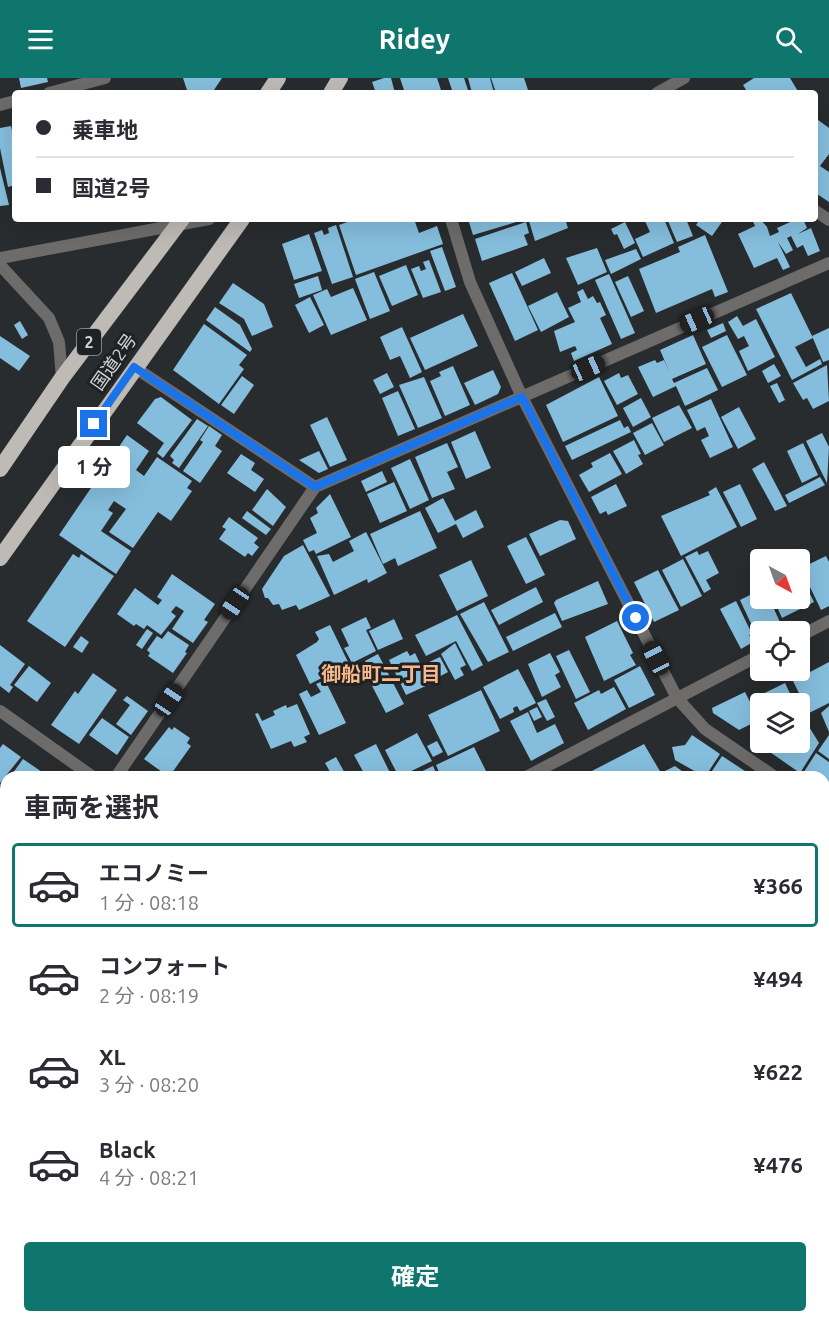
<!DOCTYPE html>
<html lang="ja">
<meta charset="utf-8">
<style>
body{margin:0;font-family:Ubuntu,"Noto Sans JP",sans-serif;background:#f7f7f7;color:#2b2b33;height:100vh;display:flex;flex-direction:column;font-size:22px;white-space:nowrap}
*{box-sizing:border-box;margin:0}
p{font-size:20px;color:#7c7c81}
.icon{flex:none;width:33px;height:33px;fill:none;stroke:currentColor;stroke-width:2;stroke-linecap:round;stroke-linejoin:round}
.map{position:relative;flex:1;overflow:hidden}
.details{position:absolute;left:0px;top:693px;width:830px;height:552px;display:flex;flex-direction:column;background:#fff;border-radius:18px 18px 0 0;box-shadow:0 6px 24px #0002}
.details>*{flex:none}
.hud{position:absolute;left:12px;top:12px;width:806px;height:132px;border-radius:6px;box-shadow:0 6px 24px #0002;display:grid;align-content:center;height:132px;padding:0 24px;background:#fff}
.needle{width:39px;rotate:139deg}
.fabs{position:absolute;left:750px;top:471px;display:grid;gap:12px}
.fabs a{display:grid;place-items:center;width:60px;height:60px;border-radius:6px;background:#fff;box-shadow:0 6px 24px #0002;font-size:30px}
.end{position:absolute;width:27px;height:27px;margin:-14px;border:8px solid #1a73e8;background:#fff;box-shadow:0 0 0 3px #fff}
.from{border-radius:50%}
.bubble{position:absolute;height:42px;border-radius:6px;background:#fff;box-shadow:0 6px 24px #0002;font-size:20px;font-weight:700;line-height:42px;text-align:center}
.car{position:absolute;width:18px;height:36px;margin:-18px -9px;border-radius:8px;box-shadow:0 0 4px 2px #0007;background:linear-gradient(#222 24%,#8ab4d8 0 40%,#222 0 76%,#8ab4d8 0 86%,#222 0)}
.hud b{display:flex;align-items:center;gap:21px;height:57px;font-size:22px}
.hud b+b{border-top:2px solid #e1e1e2}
.hud i{width:15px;height:15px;background:#2b2b33}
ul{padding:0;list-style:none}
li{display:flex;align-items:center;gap:18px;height:84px;margin:0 12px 9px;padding:0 12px;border:3px solid transparent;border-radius:6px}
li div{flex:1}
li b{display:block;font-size:22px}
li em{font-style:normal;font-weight:700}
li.active{border-color:#0f766e}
li>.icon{width:54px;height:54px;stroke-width:1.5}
h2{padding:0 24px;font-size:27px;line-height:72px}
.button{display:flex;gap:12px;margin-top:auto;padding:12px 24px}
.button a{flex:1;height:69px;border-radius:6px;background:#0f766e;color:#fff;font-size:24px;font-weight:700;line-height:69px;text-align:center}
header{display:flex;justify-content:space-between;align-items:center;height:78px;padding:0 24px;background:#0f766e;color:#fff;font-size:27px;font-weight:700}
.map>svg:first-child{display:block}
.building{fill:#85bedd}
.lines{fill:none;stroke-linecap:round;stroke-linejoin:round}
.minor{stroke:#6e6c6b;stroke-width:12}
.tertiary{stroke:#6e6c6b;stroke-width:12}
.trunk{stroke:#bebab6;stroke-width:16}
.route{stroke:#1a73e8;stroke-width:8}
.labels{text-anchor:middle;stroke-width:6;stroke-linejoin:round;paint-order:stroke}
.shield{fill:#1f2224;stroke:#9c9fa1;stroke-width:1.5}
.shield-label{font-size:16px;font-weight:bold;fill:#d2d5d6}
.street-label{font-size:18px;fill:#d2d5d6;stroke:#1f2224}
.neighbourhood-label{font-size:20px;font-weight:bold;fill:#fab788;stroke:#1f2224}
</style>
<header><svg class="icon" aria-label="menu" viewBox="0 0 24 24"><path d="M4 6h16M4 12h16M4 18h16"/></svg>Ridey<svg class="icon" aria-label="search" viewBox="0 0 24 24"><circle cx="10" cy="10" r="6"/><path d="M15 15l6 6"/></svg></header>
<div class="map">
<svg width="829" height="1245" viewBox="0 0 829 1245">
<rect width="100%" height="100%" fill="#292c2e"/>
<g class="building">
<polygon points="19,0 47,0 48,4 21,10"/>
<polygon points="183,0 222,0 212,15 188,15"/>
<polygon points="384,0 391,0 395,15 376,15 372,4"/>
<polygon points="400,0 437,0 442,15 405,15"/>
<polygon points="448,0 464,0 469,15 453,15"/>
<polygon points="468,0 490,0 494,15 472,15"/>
<polygon points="491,0 524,0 528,12 517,15 496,15"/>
<polygon points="754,0 790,0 799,15 778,15 776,12 775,15 748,15 743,7"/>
<polygon points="814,39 829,50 829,76 820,88 829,94 829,124 814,114"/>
<polygon points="11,48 15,66 15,107 8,109 0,70 0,50"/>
<polygon points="0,90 9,127 0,128"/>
<polygon points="356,141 414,141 419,155 437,148 443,166 356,197 339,147"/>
<polygon points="468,141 523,141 523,142 473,157"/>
<polygon points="534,141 565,141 568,150 535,163 529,143"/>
<polygon points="644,141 664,141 674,165 643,179 635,161 650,154"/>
<polygon points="667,141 686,141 693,158 677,164"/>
<polygon points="700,141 724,141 712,158 696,147"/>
<polygon points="752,141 760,141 767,149 770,158 779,154 777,150 797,141 803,141 807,150 798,156 811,150 820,173 808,178 803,167 797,170 791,158 787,160 793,172 786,176 778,164 790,189 783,192 777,180 754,190 738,156 755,148"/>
<polygon points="526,144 529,155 524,157 528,167 482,183 475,161"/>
<polygon points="625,144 635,165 624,171 617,156 614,157 611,151"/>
<polygon points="336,147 353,199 332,206 314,155 322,152 324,157 329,155 328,150"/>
<polygon points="309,156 322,193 294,202 282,166"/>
<polygon points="705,157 728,214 715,219 712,211 656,235 639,191 680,174 678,169"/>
<polygon points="442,169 456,209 445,213 430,173"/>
<polygon points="597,170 607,194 578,207 566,180"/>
<polygon points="636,171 641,181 611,196 605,182"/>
<polygon points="544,180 551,195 522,208 515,194"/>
<polygon points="429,182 441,214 423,220 411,191 419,188 421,193 426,191 423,184"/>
<polygon points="406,187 418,217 392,228 379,198"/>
<polygon points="374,194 390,233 370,241 355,201"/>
<polygon points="512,195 538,252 515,263 489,205"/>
<polygon points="609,196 635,255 621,261 595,202"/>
<polygon points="318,198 322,212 299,220 294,206"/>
<polygon points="628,198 644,233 631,239 615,204"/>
<polygon points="233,205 264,226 273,249 252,258 244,241 219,225"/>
<polygon points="353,210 367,242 331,257 313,217 327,211 331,219"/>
<polygon points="583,211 588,221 593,218 597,225 600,224 606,237 600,240 612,266 574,283 571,275 577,272 575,268 560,274 554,253 575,244 568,230 581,224 577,214"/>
<polygon points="557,214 569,239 541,254 528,228"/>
<polygon points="791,215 813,260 795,269 806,289 820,281 822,286 792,302 756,231"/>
<polygon points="310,219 324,247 309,255 295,227"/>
<polygon points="215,229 240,247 252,271 250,274 206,242"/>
<polygon points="463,236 478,268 425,292 410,260"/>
<polygon points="737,238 743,248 756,241 775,279 748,293 739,273 749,268 744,258 738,261 728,244"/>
<polygon points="20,243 28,257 22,261 14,247"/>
<polygon points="723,245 726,253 711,260 707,252"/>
<polygon points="204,246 247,277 239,287 244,291 219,326 173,292"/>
<polygon points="402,249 422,294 410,300 400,278 390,282 380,259"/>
<polygon points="829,250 829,282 823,284 812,258"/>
<polygon points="693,257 706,286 672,301 674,305 707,290 718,312 685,328 676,308 653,319 638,289 655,282 657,285 664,282 670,295 660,272"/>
<polygon points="727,257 747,297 722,309 702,269"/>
<polygon points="0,258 30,278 19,293 0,280"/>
<polygon points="774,286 781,298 768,305 762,293"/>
<polygon points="827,287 829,323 813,331 807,320 803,322 793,305"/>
<polygon points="453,288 470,327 445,338 430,303 441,298 439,294"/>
<polygon points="493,292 501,309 498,316 475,327 464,305"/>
<polygon points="387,295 394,309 380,316 373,302"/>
<polygon points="619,295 621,300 628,297 638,316 617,327 604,303"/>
<polygon points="242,298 254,307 234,336 221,327"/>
<polygon points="424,299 442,340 418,350 399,307"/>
<polygon points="599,299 618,338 563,364 546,327"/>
<polygon points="777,305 785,322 779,325 770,308"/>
<polygon points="398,313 415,351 398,358 382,320"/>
<polygon points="161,319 192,342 163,380 157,375 164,365 137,345 155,321"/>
<polygon points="641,320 651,339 633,349 623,330"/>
<polygon points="711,321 733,369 710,380 701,362 709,358 705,349 697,353 687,332"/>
<polygon points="679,327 692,350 664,364 652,340"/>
<polygon points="739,329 756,361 738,371 721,339"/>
<polygon points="327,339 347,382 330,389 310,347"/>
<polygon points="197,341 208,348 179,390 172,385 174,382 170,378"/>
<polygon points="620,342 624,350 628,348 631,354 572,382 565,368"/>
<polygon points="652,345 664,367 645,377 633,355"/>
<polygon points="209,348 222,357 215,368 222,373 200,405 183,393 203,364 200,362"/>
<polygon points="475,353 491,390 466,401 451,364"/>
<polygon points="822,355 829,369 827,405 806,363"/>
<polygon points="127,357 149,373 136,392 144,398 157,379 192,403 187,410 192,413 171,443 158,434 133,470 109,454 126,431 114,423 108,432 113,435 101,453 131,473 116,496 59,457"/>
<polygon points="634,362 641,376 638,377 643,386 626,396 613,373"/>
<polygon points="447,365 458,389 447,394 455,411 432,420 415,379"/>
<polygon points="803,365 818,397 802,405 787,373"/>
<polygon points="319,373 328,391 319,395 299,382"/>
<polygon points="610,375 622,396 589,414 579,397 593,389 591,385"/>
<polygon points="241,376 255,385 251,392 264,401 255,414 227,395"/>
<polygon points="410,381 429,422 410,431 391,390"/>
<polygon points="764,384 787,428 775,433 752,391"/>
<polygon points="382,393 387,404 366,414 361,403"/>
<polygon points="820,399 825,407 789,425 785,417"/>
<polygon points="394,404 407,433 380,445 367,416"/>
<polygon points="616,406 627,428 608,437 606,433 600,436 591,419"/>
<polygon points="740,406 757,441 741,449 723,414"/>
<polygon points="716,409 737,449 681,478 661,438 710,417 708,414"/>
<polygon points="267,411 286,429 273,448 252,432"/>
<polygon points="330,416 351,459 316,476 314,472 309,474 303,462 317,455 310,440 318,435 316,430"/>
<polygon points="443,420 455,443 476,432 484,449 463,460 456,446 438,455 425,430"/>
<polygon points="247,433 271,451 266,457 242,440"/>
<polygon points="420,433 437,470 398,488 395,480 383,486 370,456"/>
<polygon points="229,439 258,460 254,465 259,469 252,478 248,475 245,479 219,461 226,451 222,449"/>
<polygon points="560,442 568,443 576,461 540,478 529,456"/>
<polygon points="366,454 387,495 368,505 367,501 334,517 317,478 329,476 333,484 354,473 349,463"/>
<polygon points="526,459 545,497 526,506 507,468"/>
<polygon points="303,467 330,518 299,532 296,527 282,532 279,526 273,527 268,520 265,520 262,511 284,478"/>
<polygon points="697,473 699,477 708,473 719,495 706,502 711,511 704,515 685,479"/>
<polygon points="73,476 79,480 81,476 114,498 65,569 27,543"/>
<polygon points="826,478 829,484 829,528 821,532 801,490"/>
<polygon points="683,481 702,518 681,529 662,492"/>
<polygon points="471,482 488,518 457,533 439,497"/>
<polygon points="658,492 679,532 654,544 634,504"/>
<polygon points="172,496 215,526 204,542 208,544 193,565 172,551 184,533 176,528 171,534 176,538 161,557 147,547 144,551 136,546 134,548 117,536 135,510 158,527 162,522 157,519"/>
<polygon points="800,496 814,524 782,540 773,520 800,520"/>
<polygon points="598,503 608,526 562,543 554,525 556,522"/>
<polygon points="536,509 543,524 499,547 491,532"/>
<polygon points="760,512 760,520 769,520 784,553 760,554 760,565 740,522"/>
<polygon points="736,523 752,556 749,557 753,564 741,571 720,531"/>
<polygon points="484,524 509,574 488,584 460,536"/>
<polygon points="555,535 562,549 513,573 506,559"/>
<polygon points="457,537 483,587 472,593 456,563 426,578 415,557"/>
<polygon points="366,539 371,550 366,552 376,573 352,585 344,570 349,568 341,551"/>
<polygon points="394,541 403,561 378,572 369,553"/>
<polygon points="617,543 633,575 630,577 636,587 604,603 585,559"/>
<polygon points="330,547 349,586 310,606 296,577 317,564 319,561 315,554"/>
<polygon points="147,551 153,555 142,571 136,567"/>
<polygon points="168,553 189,567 185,574 187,575 173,595 148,578 150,575 147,572 157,558 162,561"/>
<polygon points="81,558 89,564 82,575 73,569"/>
<polygon points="455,565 466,587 460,590 464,597 455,602 441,576"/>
<polygon points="0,567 25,586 10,607 13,609 9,615 0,608"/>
<polygon points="569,572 590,614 576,621 556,578"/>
<polygon points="407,573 410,578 415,575 430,606 406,617 389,582"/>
<polygon points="550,575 560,594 555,597 561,609 542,619 528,586"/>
<polygon points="378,576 404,626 386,635 368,600 372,598 365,583"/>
<polygon points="440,579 448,594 435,601 427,585"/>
<polygon points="829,584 829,625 809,635 793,603"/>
<polygon points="29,588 51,605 37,624 14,607"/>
<polygon points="640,588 655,617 629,630 614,602"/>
<polygon points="518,591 536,625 520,633 517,628 513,630 514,634 500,641 483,609"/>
<polygon points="93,595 117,612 79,666 51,647 75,613 78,616"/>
<polygon points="325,602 346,645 319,657 299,616 307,612 311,619 321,614 316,606"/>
<polygon points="785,605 795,626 760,626 760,634 754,620"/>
<polygon points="614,609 626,631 588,652 574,625 599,612 601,616"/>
<polygon points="481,612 500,653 448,678 428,637"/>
<polygon points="745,614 759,642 739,652 713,635 712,630"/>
<polygon points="127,618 148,633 131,657 116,646 130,627 123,622"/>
<polygon points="546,621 555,639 547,643 537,625"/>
<polygon points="297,626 310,656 304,659 307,664 294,669 291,663 271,671 255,636 258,635 262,643 275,637 273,633 286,627 287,630"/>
<polygon points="829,628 829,654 821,635"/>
<polygon points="537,629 542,639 534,643 529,633"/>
<polygon points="528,634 537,655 555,646 564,665 531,683 510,643"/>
<polygon points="803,639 819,665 800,695 767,672 772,664 800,664 800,644"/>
<polygon points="102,640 129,659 117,677 89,657"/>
<polygon points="169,649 172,652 174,649 190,660 187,665 191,668 169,699 144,681"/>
<polygon points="417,655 432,683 399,699 385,672"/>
<polygon points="692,657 720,676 705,699 675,682 672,669 685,667"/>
<polygon points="829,657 829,681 818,673"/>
<polygon points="437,663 443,674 433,679 427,668"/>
<polygon points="3,666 21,679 0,705 0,670"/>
<polygon points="376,666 392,699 366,699 354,677"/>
<polygon points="644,666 661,695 675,688 690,699 590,699 588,695"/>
<polygon points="474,669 489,699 441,699 436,687"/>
<polygon points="816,675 829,684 829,715 824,711 824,699 802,697"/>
<polygon points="722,678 745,693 741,699 708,699"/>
<polygon points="336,679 347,699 333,699 325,685"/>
<polygon points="23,681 42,694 38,699 10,699"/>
<polygon points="433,688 438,699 410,699"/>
<polygon points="824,750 829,753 826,761 829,763 829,834 824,830"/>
<polygon points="0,815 6,819 4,837 0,834"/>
<polygon points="824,906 829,910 829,954 824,962"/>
<polygon points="0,929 6,933 6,968 0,964"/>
<polygon points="824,1072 829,1077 829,1105 824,1101"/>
<polygon points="6,1082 6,1124 0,1119 0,1089"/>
<polygon points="829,1150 829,1181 824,1188 824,1157"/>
<polygon points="237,1239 286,1239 281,1245 232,1245"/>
<polygon points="448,1239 479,1239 475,1245 456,1245"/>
<polygon points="539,1239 569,1239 565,1245 535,1245"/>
<polygon points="716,1239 750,1239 745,1245 724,1245"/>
<polygon points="755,1239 795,1239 790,1245 750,1245"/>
</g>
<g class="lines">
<g class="minor">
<polyline points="49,15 105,0"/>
<polyline points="0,27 15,23"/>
<polyline points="814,132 829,142"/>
<polyline points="451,141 470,204 522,319 677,620 705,651 775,699"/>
<polyline points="0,187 49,240 59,264 62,300"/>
<polyline points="134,289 315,409"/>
<polyline points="0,633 93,699"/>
<polyline points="116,699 315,409 829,185"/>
<polyline points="824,732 829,736"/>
<polyline points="0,867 6,858"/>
<polyline points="824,1220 829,1224"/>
<polyline points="588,1239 597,1245"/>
</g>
<g class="tertiary">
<polyline points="657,15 684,0"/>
<polyline points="0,180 209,141"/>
<polyline points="800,558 829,543"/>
<polyline points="526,699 760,577"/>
<polyline points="824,1014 829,1007"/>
<polyline points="0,1037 6,1042"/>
<polyline points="0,1168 6,1161"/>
<polyline points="647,1245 652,1239"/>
</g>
<g class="trunk">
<polyline points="268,15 278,0"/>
<polyline points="331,15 340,0"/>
<polyline points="0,391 62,300 182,141"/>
<polyline points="0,480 242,141"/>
</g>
</g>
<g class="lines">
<polyline class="route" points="94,346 134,289 315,409 522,319 636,540"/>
</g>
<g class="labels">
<rect class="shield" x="77" y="251" width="24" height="26" rx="4.5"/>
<g class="shield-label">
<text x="89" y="270">2</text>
</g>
<g class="street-label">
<text transform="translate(114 284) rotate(-55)" y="6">国道2号</text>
</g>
<g class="neighbourhood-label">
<text x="381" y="603">御船町二丁目</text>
</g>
</g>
</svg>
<div class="fabs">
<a><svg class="needle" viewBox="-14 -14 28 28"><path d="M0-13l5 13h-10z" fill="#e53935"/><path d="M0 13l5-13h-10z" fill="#7c7c81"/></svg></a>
<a><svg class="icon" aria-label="locate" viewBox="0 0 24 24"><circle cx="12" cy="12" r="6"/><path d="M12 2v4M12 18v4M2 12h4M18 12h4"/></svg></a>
<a><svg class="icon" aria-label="layers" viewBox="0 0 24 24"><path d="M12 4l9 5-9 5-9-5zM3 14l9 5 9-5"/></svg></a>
</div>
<i class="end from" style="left:636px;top:540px"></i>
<i class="end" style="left:94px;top:346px"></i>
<div class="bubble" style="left:58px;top:368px;width:72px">1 分</div>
<i class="car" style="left:697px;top:242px;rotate:246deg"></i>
<i class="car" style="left:588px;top:290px;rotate:66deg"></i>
<i class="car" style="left:235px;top:525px;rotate:214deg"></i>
<i class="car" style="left:656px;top:580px;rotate:333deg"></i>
<i class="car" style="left:169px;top:622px;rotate:34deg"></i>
<div class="hud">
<b><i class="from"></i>乗車地</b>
<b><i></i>国道2号</b>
</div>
<section class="details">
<h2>車両を選択</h2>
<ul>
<li class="active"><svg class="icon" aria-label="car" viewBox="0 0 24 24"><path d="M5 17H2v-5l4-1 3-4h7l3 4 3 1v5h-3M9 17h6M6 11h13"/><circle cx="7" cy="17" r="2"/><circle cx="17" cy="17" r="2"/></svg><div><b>エコノミー</b><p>1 分 · 08:18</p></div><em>¥366</em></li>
<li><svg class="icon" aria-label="car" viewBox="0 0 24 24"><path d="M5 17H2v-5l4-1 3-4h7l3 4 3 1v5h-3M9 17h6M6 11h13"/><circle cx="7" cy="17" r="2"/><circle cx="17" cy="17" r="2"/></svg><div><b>コンフォート</b><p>2 分 · 08:19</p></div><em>¥494</em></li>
<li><svg class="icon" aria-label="car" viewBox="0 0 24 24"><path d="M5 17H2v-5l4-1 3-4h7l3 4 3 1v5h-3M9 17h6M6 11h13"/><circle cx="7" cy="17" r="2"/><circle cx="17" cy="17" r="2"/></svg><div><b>XL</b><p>3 分 · 08:20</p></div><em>¥622</em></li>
<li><svg class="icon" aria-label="car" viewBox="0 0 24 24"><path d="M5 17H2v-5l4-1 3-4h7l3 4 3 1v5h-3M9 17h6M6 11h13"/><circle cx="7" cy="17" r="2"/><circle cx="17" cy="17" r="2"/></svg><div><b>Black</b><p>4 分 · 08:21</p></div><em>¥476</em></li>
</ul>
<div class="button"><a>確定</a></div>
</section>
</div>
